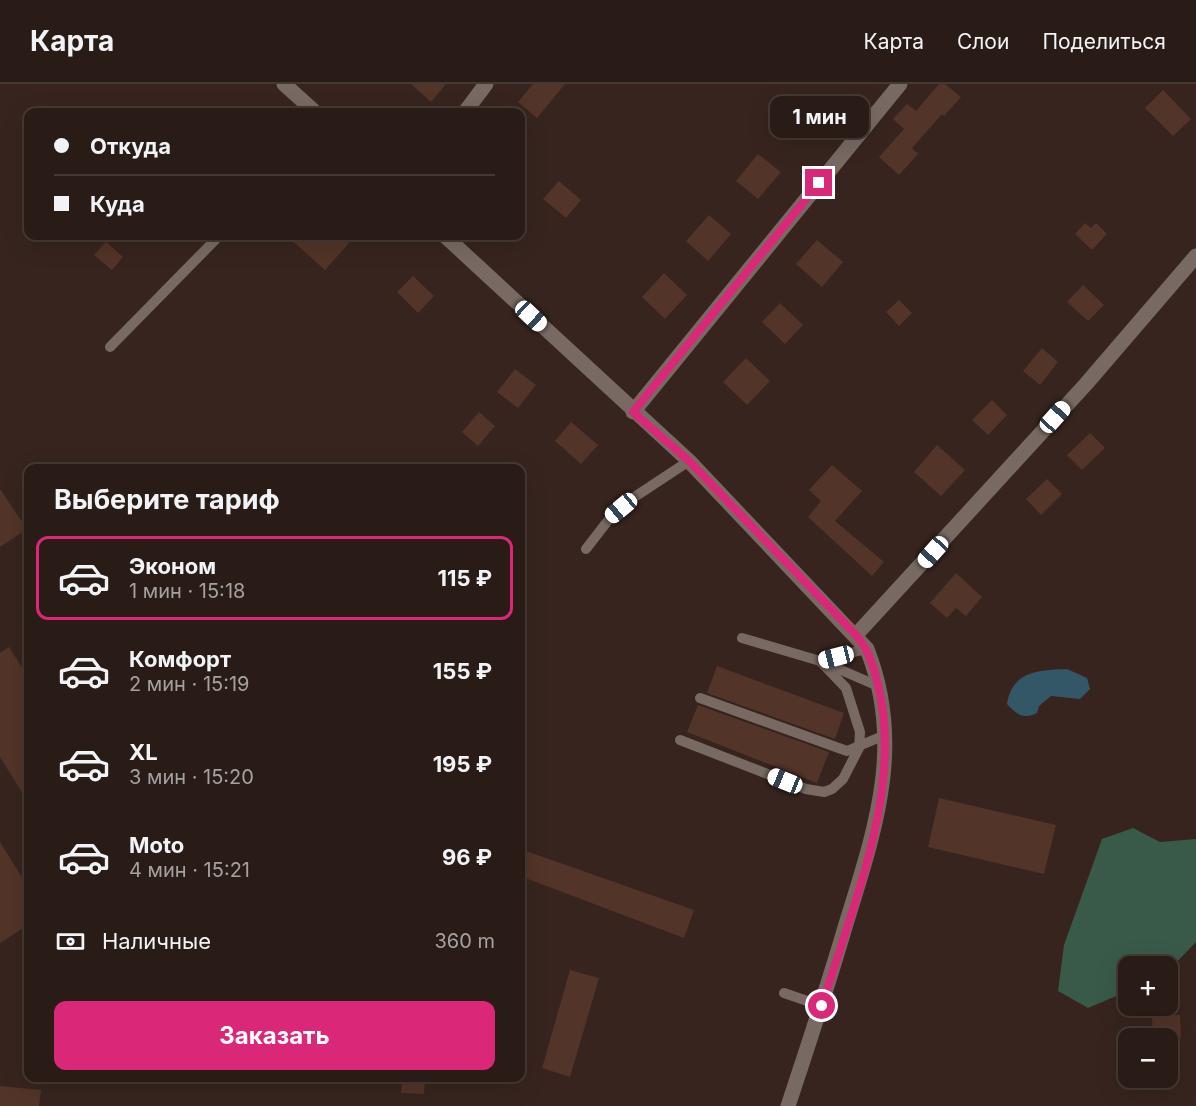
<!DOCTYPE html>
<html lang="ru">
<meta charset="utf-8">
<style>
body{margin:0;font-family:Inter,sans-serif;background:#352823;color:#f1f3f6;height:100vh;display:flex;flex-direction:column;font-size:22px;white-space:nowrap}
*{box-sizing:border-box;margin:0}
p{font-size:20px;color:#a5a1a1}
.icon{flex:none;width:33px;height:33px;fill:none;stroke:currentColor;stroke-width:2;stroke-linecap:round;stroke-linejoin:round}
.map{position:relative;flex:1;overflow:hidden}
.details{position:absolute;left:24px;top:380px;width:501px;height:618px;display:flex;flex-direction:column;background:#291b16;border-radius:12px;box-shadow:0 6px 24px #0002,0 0 0 2px #453935}
.details>*{flex:none}
.banner{position:absolute;left:24px;top:24px;width:501px;height:132px;border-radius:12px;box-shadow:0 6px 24px #0002,0 0 0 2px #453935;display:grid;align-content:center;height:132px;padding:0 30px;background:#291b16}
.buttons{position:absolute;left:1118px;top:872px;display:grid;gap:12px}
.buttons a{display:grid;place-items:center;width:60px;height:60px;border-radius:12px;background:#291b16;box-shadow:0 6px 24px #0002,0 0 0 2px #453935;font-size:30px}
.end{position:absolute;width:27px;height:27px;margin:-14px;border:8px solid #db2777;background:#fff;box-shadow:0 0 0 3px #fff}
.from{border-radius:50%}
.bubble{position:absolute;height:42px;border-radius:12px;background:#291b16;box-shadow:0 6px 24px #0002,0 0 0 2px #453935;font-size:20px;font-weight:700;line-height:42px;text-align:center}
.car{position:absolute;width:18px;height:36px;margin:-18px -9px;border-radius:8px;box-shadow:0 0 4px 2px #0007;background:linear-gradient(#fff 24%,#345 0 40%,#fff 0 76%,#345 0 86%,#fff 0)}
.banner b{display:flex;align-items:center;gap:21px;height:57px;font-size:22px}
.banner b+b{border-top:2px solid #453935}
.banner i{width:15px;height:15px;background:#f1f3f6}
ul{padding:0;list-style:none}
li{display:flex;align-items:center;gap:18px;height:84px;margin:0 12px 9px;padding:0 18px;border:3px solid transparent;border-radius:12px}
li div{flex:1}
li b{display:block;font-size:22px}
li em{font-style:normal;font-weight:700}
li.current{border-color:#db2777}
li>.icon{width:54px;height:54px;stroke-width:1.5}
h2{padding:0 30px;font-size:27px;line-height:72px}
.pay{display:flex;align-items:center;gap:15px;height:66px;padding:0 30px;font-size:22px}
.pay p{margin-inline-start:auto}
.primary-button{display:flex;gap:12px;margin-top:auto;padding:12px 30px}
.primary-button a{flex:1;height:69px;border-radius:12px;background:#db2777;color:#fff;font-size:24px;font-weight:700;line-height:69px;text-align:center}
header{display:flex;align-items:center;gap:36px;box-sizing:border-box;height:84px;padding:0 30px;background:#291b16;border-bottom:2px solid #453935}
header strong{font-size:28px}
nav{display:flex;gap:33px;margin-inline-start:auto;font-size:21px}
.map>svg:first-child{display:block}
.forest{fill:#395a49}
.water{fill:#345767}
.building{fill:#523428}
.lines{fill:none;stroke-linecap:round;stroke-linejoin:round}
.lane{stroke:#786a63;stroke-width:10}
.street{stroke:#786a63;stroke-width:15}
.route{stroke:#db2777;stroke-width:8}
</style>
<header>
<strong>Карта</strong>
<nav><a>Карта</a><a>Слои</a><a>Поделиться</a></nav>
</header>
<div class="map">
<svg width="1196" height="1022" viewBox="0 0 1196 1022">
<rect width="100%" height="100%" fill="#37241e"/>
<polygon class="forest" points="1133,744 1160,758 1196,755 1196,858 1167,888 1167,882 1128,882 1128,907 1088,924 1058,907 1064,861 1102,755"/>
<path class="water" d="M1067,585l20,9 3,11 -10,10 -29,-3 -12,10 -2,7c-13,7 -21,1 -30,-9 5,-33 32,-34 60,-35z"/>
<g class="building">
<polygon points="411,0 446,0 431,18"/>
<polygon points="533,0 565,0 537,34 518,18"/>
<polygon points="939,0 945,0 961,13 944,32 942,30 912,64 918,70 899,91 879,73 904,45 893,35 907,20 916,27"/>
<polygon points="1163,6 1191,35 1173,52 1145,24"/>
<polygon points="758,70 781,88 758,115 736,97"/>
<polygon points="559,97 581,116 566,134 543,115"/>
<polygon points="709,131 731,150 708,177 686,157"/>
<polygon points="1085,139 1091,144 1096,139 1107,150 1092,166 1075,150"/>
<polygon points="287,152 341,152 349,159 325,186"/>
<polygon points="817,156 843,178 822,203 796,180"/>
<polygon points="106,158 123,173 112,186 94,171"/>
<polygon points="664,189 687,211 665,235 642,213"/>
<polygon points="413,192 434,212 418,229 397,208"/>
<polygon points="1083,201 1104,221 1088,237 1067,218"/>
<polygon points="899,216 912,229 899,242 886,228"/>
<polygon points="780,219 803,241 785,260 762,238"/>
<polygon points="1042,264 1058,278 1040,301 1023,287"/>
<polygon points="746,274 770,297 747,321 723,298"/>
<polygon points="515,285 536,301 518,324 497,308"/>
<polygon points="992,316 1007,331 988,351 972,336"/>
<polygon points="479,328 495,342 478,362 462,348"/>
<polygon points="571,338 598,361 581,380 555,357"/>
<polygon points="1090,349 1105,364 1082,386 1067,371"/>
<polygon points="937,361 965,386 941,412 914,388"/>
<polygon points="832,381 862,407 835,437 884,478 872,492 808,433 821,417 809,406"/>
<polygon points="1047,395 1062,410 1041,431 1026,415"/>
<polygon points="0,405 27,445 0,463"/>
<polygon points="956,489 982,513 966,532 956,524 947,534 930,519"/>
<polygon points="9,563 28,593 28,718 0,673 0,569"/>
<polygon points="717,582 844,629 835,655 707,609"/>
<polygon points="698,621 829,668 817,699 687,648"/>
<polygon points="939,714 1056,741 1044,790 928,763"/>
<polygon points="0,758 28,803 28,841 0,859"/>
<polygon points="526,767 694,826 684,854 520,792"/>
<polygon points="570,886 599,894 570,993 542,984"/>
<polygon points="1180,931 1181,953 1153,954 1152,932"/>
<polygon points="402,993 425,993 424,1010 401,1009"/>
<polygon points="0,1002 41,1006 39,1022 0,1022"/>
</g>
<g class="lines">
<g class="lane">
<polyline points="110,263 219,152"/>
<polyline points="586,465 610,434 633,414 689,377"/>
<polyline points="742,554 820,577 878,602"/>
<polyline points="820,576 867,565"/>
<polyline points="700,614 847,667 885,651"/>
<polyline points="680,656 806,705 824,708 832,705 843,695 859,664 860,648 846,604 820,577"/>
<polyline points="784,909 822,922"/>
</g>
<g class="street">
<polyline points="284,0 315,28"/>
<polyline points="465,28 486,0"/>
<path d="M445,152l244,225 178,188c38,96 8,181 -21,275 -18,61 -38,122 -58,182"/>
<polyline points="633,328 900,0"/>
<polyline points="856,551 1086,300 1196,172"/>
</g>
</g>
<g class="lines">
<path class="route" d="M819,99l-186,229 56,49 167,174c15,18 19,36 24,59 21,102 -29,215 -58,312"/>
</g>
</svg>
<div class="buttons">
<a>+</a>
<a>−</a>
</div>
<i class="end from" style="left:822px;top:922px"></i>
<i class="end" style="left:819px;top:99px"></i>
<div class="bubble" style="left:770px;top:12px;width:99px">1 мин</div>
<i class="car" style="left:531px;top:232px;rotate:133deg"></i>
<i class="car" style="left:1055px;top:333px;rotate:42deg"></i>
<i class="car" style="left:621px;top:424px;rotate:230deg"></i>
<i class="car" style="left:933px;top:468px;rotate:222deg"></i>
<i class="car" style="left:836px;top:573px;rotate:256deg"></i>
<i class="car" style="left:785px;top:697px;rotate:292deg"></i>
<div class="banner">
<b><i class="from"></i>Откуда</b>
<b><i></i>Куда</b>
</div>
<section class="details">
<h2>Выберите тариф</h2>
<ul>
<li class="current"><svg class="icon" aria-label="car" viewBox="0 0 24 24"><path d="M5 17H2v-5l4-1 3-4h7l3 4 3 1v5h-3M9 17h6M6 11h13"/><circle cx="7" cy="17" r="2"/><circle cx="17" cy="17" r="2"/></svg><div><b>Эконом</b><p>1 мин · 15:18</p></div><em>115 ₽</em></li>
<li><svg class="icon" aria-label="car" viewBox="0 0 24 24"><path d="M5 17H2v-5l4-1 3-4h7l3 4 3 1v5h-3M9 17h6M6 11h13"/><circle cx="7" cy="17" r="2"/><circle cx="17" cy="17" r="2"/></svg><div><b>Комфорт</b><p>2 мин · 15:19</p></div><em>155 ₽</em></li>
<li><svg class="icon" aria-label="car" viewBox="0 0 24 24"><path d="M5 17H2v-5l4-1 3-4h7l3 4 3 1v5h-3M9 17h6M6 11h13"/><circle cx="7" cy="17" r="2"/><circle cx="17" cy="17" r="2"/></svg><div><b>XL</b><p>3 мин · 15:20</p></div><em>195 ₽</em></li>
<li><svg class="icon" aria-label="car" viewBox="0 0 24 24"><path d="M5 17H2v-5l4-1 3-4h7l3 4 3 1v5h-3M9 17h6M6 11h13"/><circle cx="7" cy="17" r="2"/><circle cx="17" cy="17" r="2"/></svg><div><b>Moto</b><p>4 мин · 15:21</p></div><em>96 ₽</em></li>
</ul>
<div class="pay"><svg class="icon" aria-label="cash" viewBox="0 0 24 24"><path d="M3 7h18v10H3z"/><circle cx="12" cy="12" r="2"/></svg>Наличные<p>360 m</p></div>
<div class="primary-button"><a>Заказать</a></div>
</section>
</div>
